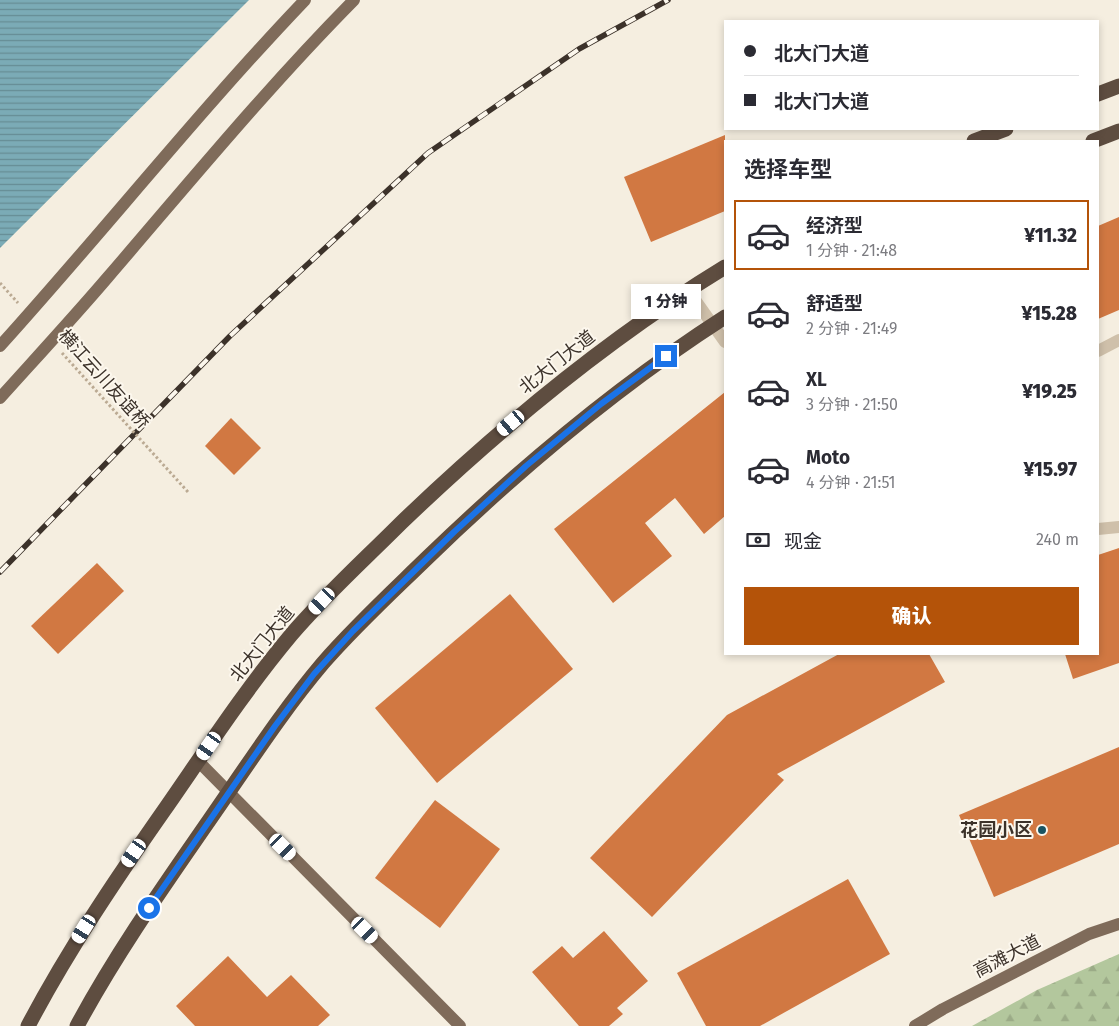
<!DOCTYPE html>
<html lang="zh">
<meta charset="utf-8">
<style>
body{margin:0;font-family:"Fira Sans","Noto Sans SC",sans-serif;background:#f7f7f7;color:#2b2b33;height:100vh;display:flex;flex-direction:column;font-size:19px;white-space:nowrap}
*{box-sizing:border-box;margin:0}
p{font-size:16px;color:#7c7c81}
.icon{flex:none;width:28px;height:28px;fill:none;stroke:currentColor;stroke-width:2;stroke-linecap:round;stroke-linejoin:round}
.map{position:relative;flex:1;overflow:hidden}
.panel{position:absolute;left:724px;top:140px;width:375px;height:515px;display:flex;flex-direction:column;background:#fff;border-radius:0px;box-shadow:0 2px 8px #0003}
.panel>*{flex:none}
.top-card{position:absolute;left:724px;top:20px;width:375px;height:110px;border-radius:0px;box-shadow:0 2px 8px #0003;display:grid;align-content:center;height:110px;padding:0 20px;background:#fff}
.end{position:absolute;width:22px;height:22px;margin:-11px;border:6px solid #1a73e8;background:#fff;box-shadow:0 0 0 2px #fff}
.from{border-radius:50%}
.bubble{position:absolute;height:35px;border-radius:0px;background:#fff;box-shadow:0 2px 8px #0003;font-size:16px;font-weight:800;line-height:35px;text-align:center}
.car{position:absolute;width:15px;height:30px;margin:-15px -8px;border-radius:6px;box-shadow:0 0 4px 1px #0007;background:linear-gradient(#fff 24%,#345 0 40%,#fff 0 76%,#345 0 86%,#fff 0)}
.top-card b{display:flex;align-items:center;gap:18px;height:48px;font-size:19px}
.top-card b+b{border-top:1px solid #e1e1e2}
.top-card i{width:12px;height:12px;background:#2b2b33}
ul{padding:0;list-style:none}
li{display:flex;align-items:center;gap:15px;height:70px;margin:0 10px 8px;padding:0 10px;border:2px solid transparent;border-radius:0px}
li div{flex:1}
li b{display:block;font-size:19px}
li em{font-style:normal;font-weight:800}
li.selected{border-color:#b45309}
li>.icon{width:45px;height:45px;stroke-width:1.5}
h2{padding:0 20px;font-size:22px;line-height:60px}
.pay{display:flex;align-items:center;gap:12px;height:55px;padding:0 20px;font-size:19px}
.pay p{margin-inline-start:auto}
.cta{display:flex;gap:10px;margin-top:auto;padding:10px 20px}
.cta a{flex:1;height:58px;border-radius:0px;background:#b45309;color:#fff;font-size:20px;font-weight:800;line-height:58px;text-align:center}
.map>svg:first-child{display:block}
.forest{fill:url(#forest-firs)}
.water{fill:url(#water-rules)}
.building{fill:#d17842}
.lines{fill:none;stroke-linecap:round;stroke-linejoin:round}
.minor{stroke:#cfc0aa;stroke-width:12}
.major{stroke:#7f6b5a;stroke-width:12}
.highway{stroke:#5e4d40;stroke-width:15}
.rail-casing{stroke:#3c322a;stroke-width:5.5}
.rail{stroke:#fcf7ed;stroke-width:4;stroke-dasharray:11;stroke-linecap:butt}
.path-bridge{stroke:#bbaa93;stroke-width:3;stroke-dasharray:2.5 2.5;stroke-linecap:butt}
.major-bridge{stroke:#7f6b5a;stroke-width:12}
.route{stroke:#1a73e8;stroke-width:6}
.poi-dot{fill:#1a5462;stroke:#fcf7ed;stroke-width:2}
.labels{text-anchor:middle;stroke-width:4;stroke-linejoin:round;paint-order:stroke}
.street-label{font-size:18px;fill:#3c322a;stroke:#fcf7ed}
.poi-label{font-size:18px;font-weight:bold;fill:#3c322a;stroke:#fcf7ed;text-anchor:end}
</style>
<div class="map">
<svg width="1119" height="1026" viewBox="0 0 1119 1026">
<defs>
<pattern id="forest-firs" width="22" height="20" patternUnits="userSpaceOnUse" patternTransform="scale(1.25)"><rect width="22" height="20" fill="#b3c79d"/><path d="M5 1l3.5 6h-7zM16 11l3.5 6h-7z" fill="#9bab87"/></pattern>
<pattern id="water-rules" width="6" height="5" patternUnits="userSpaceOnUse" patternTransform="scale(1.25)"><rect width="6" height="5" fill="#7babb6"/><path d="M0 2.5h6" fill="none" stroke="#668c94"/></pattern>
</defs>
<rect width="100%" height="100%" fill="#f5eee0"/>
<polygon class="forest" points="1119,954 1119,1026 972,1026 1037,990"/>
<polygon class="water" points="0,0 249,0 0,248"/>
<g class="building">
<polygon points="725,135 725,211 651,242 624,177"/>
<polygon points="1119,217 1119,310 1098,319 1098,226"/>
<polygon points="725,392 725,516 704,534 675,498 645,523 672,556 613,603 554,529"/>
<polygon points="231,418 261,448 234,475 205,446"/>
<polygon points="1119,548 1119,663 1073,679 1065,654 1098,654 1098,555"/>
<polygon points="97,563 124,591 58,654 31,626"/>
<polygon points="510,594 573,669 437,783 375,708"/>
<polygon points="839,654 929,654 945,682 777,774 784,780 652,917 590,858 727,715"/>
<polygon points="1119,747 1119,844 994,897 959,815"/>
<polygon points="435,800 500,849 440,928 375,878"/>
<polygon points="848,879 890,954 760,1026 706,1026 677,973"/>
<polygon points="604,931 648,981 617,1008 623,1014 609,1026 579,1026 532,972 562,946 573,958"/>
<polygon points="228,956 267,997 291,975 330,1015 318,1026 195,1026 176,1006"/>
</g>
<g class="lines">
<g class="minor">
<polyline points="688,290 725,342"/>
<polyline points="1098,351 1119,340"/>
<polyline points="1098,529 1119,527"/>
</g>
<g class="major">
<polyline points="198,761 460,1026"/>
<polyline points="915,1026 943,1009 1089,934 1119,924"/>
</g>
<g class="highway">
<polyline points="1098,94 1119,86"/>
<polyline points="974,141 1006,129"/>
<polyline points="1093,141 1119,131"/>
<path d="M28,1026c40,-76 88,-147 137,-217 41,-59 80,-119 126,-174 34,-40 73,-75 110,-112 100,-96 206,-184 324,-256"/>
<path d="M77,1026c41,-76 91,-146 140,-217 34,-49 67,-100 106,-146 32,-37 68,-70 103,-104 93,-90 190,-172 299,-242"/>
</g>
<defs>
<polyline id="rail" points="0,572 230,336 428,153 579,49 668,0"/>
</defs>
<use href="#rail" class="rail-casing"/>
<use href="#rail" class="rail"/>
<g class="path-bridge">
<polyline points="0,283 18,303"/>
<polyline points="62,353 188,492"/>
</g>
<g class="major-bridge">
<path d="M0,346c103,-114 199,-235 305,-346"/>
<path d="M0,398c36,-40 73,-80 108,-121 81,-94 159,-189 246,-277"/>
</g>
</g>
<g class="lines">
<polyline class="route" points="149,908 275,726 314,674 353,631 454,532 526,466 601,404 666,356"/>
</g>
<circle class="poi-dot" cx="1042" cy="830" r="5"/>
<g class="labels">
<g class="street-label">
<text transform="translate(557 362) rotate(-38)" y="6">北大门大道</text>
<text transform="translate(104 379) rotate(48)" y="6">横江云川友谊桥</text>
<text transform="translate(262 644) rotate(-51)" y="6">北大门大道</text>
<text transform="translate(1007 956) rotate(-27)" y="6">高滩大道</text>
</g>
<g class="poi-label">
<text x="1032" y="836">花园小区</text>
</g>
</g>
</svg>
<i class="end from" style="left:149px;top:908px"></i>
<i class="end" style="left:666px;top:356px"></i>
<div class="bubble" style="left:631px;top:284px;width:70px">1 分钟</div>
<i class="car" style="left:511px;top:423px;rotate:230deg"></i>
<i class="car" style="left:322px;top:601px;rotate:223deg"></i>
<i class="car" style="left:209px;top:746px;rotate:215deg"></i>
<i class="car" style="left:283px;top:847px;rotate:135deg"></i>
<i class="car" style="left:134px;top:853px;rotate:215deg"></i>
<i class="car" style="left:84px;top:929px;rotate:212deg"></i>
<i class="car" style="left:365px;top:930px;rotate:135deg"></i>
<div class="top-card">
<b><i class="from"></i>北大门大道</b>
<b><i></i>北大门大道</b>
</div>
<section class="panel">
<h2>选择车型</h2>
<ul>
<li class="selected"><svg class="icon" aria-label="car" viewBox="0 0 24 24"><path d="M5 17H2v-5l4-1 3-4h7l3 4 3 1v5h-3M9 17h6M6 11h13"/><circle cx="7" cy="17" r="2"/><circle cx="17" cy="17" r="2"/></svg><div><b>经济型</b><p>1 分钟 · 21:48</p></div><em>¥11.32</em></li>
<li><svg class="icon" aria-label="car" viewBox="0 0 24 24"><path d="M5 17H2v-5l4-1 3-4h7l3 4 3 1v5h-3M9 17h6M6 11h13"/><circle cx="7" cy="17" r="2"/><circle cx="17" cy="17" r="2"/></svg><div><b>舒适型</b><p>2 分钟 · 21:49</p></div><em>¥15.28</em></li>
<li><svg class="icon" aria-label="car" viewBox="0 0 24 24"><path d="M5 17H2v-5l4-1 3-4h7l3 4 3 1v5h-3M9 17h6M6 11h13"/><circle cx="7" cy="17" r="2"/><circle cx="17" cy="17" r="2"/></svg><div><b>XL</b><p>3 分钟 · 21:50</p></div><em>¥19.25</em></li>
<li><svg class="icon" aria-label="car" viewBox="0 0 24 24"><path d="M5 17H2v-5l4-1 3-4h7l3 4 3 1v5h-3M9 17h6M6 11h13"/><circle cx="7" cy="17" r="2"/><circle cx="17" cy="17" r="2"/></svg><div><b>Moto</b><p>4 分钟 · 21:51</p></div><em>¥15.97</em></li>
</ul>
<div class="pay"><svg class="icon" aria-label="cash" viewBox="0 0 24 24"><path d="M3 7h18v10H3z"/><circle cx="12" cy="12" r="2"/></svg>现金<p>240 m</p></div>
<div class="cta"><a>确认</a></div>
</section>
</div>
